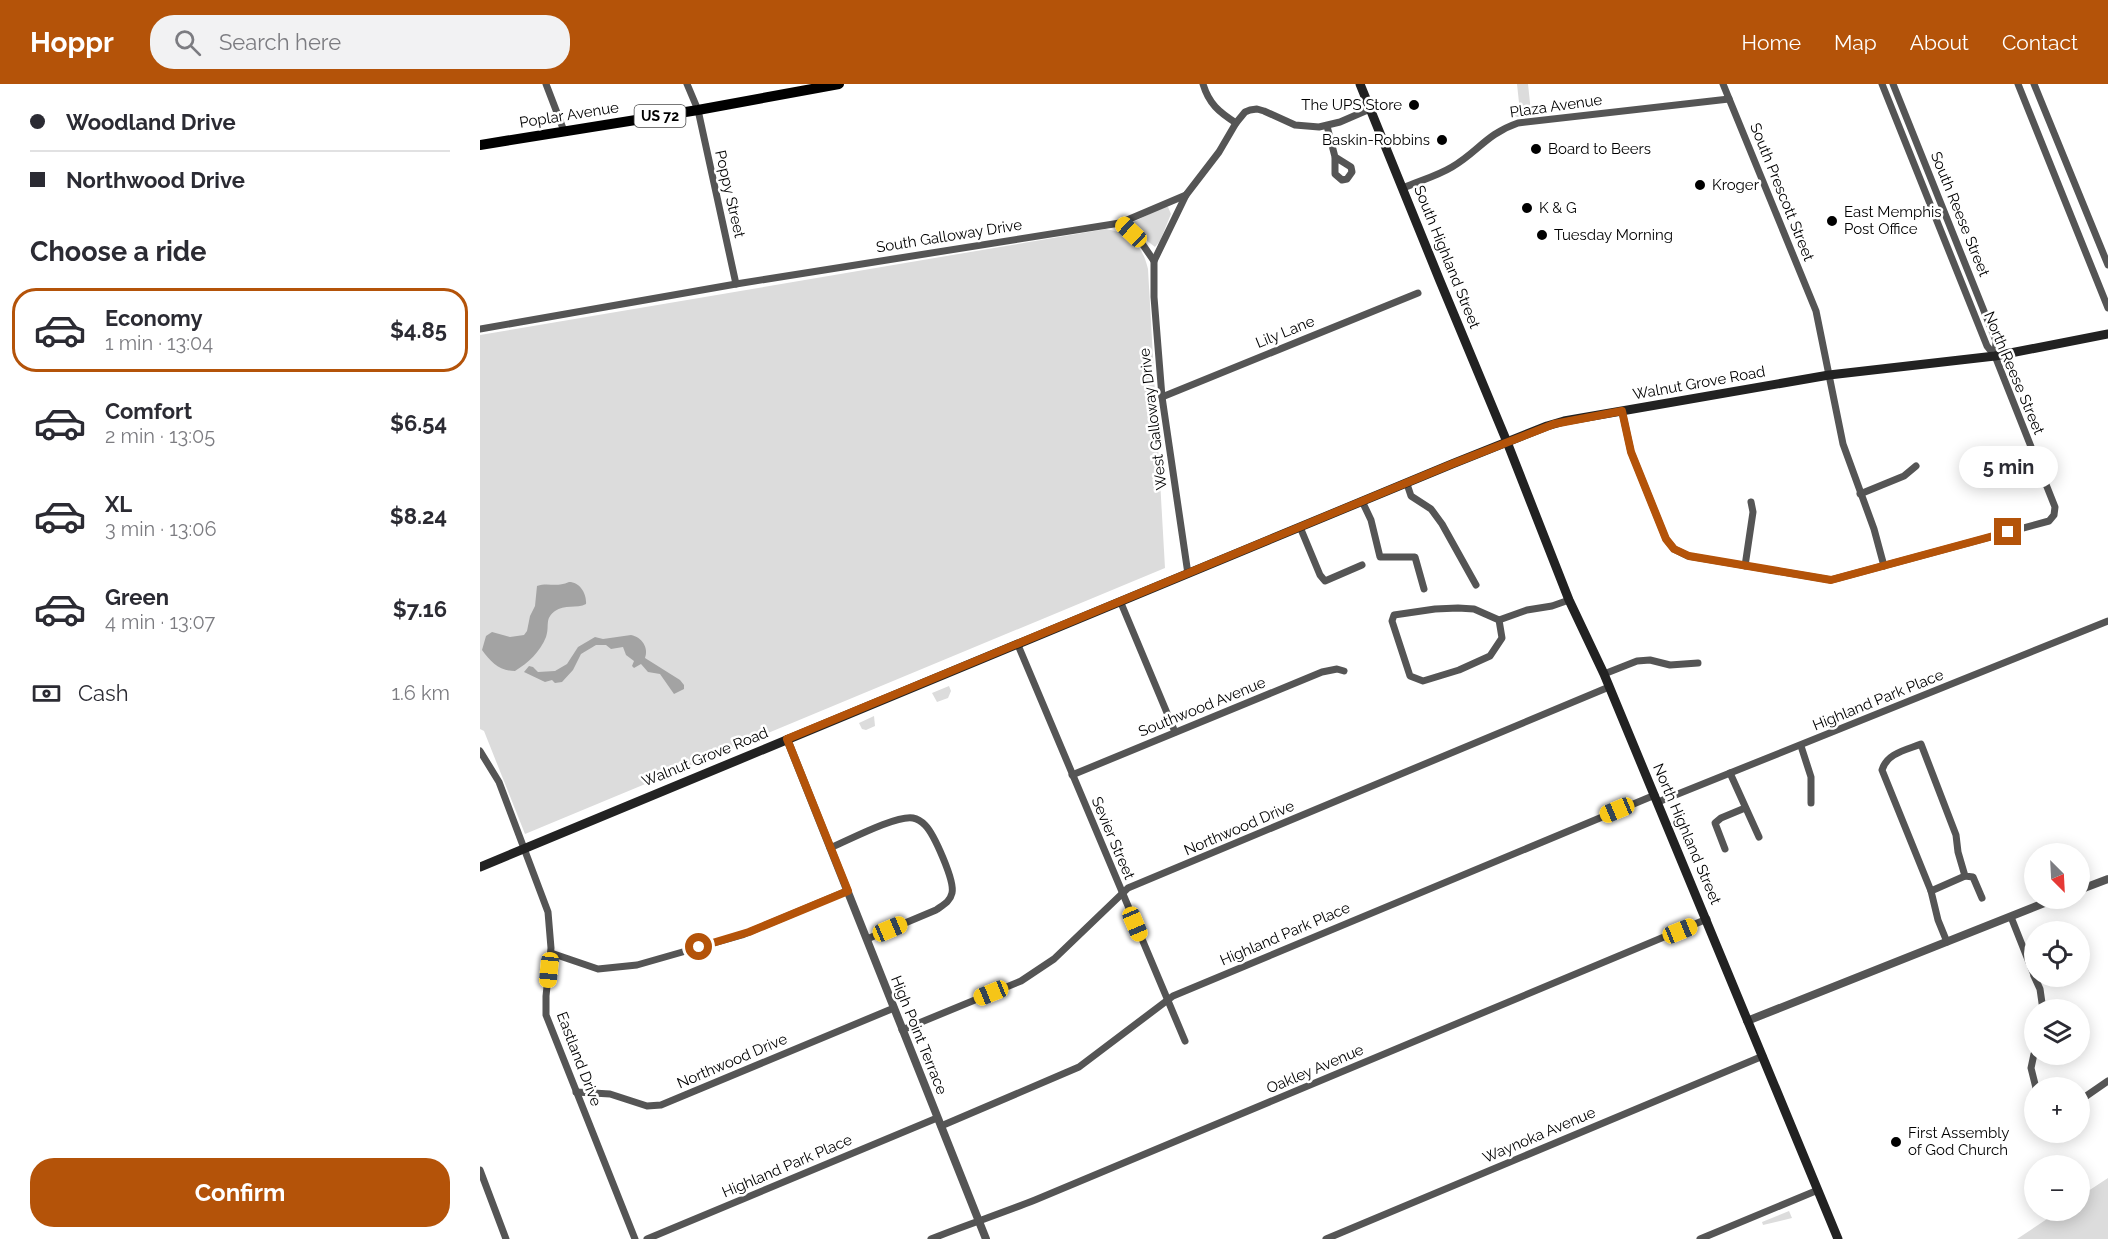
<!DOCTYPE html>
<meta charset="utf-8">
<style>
body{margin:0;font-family:Raleway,sans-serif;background:#f2f2f3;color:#2b2b33;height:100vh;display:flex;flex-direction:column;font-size:22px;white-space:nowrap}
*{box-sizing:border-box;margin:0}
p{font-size:20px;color:#7c7c81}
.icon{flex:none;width:33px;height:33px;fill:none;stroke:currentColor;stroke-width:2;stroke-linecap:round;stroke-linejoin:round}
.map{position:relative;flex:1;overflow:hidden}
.details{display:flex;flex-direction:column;background:#fff;width:480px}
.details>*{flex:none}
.hud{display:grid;align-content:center;height:132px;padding:0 30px;background:#fff}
.needle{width:39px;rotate:156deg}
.buttons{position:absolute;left:1544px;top:759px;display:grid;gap:12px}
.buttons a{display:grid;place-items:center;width:66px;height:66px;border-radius:50%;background:#fff;box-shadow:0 3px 15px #0003;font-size:30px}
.end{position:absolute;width:27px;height:27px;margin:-14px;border:8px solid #b45309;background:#fff;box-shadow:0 0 0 3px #fff}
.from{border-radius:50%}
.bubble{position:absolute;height:42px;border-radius:21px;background:#fff;box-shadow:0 3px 15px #0003;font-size:20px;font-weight:700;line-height:42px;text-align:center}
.car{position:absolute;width:18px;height:36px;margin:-18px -9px;border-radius:8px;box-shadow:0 0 4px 2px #0007;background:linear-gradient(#f5c518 24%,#345 0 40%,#f5c518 0 76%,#345 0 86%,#f5c518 0)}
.hud b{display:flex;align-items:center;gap:21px;height:57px;font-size:22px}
.hud b+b{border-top:2px solid #e1e1e2}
.hud i{width:15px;height:15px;background:#2b2b33}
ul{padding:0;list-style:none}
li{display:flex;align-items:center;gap:18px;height:84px;margin:0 12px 9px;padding:0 18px;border:3px solid transparent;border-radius:24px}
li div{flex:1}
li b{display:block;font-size:22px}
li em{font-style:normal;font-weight:700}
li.active{border-color:#b45309}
li>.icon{width:54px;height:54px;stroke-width:1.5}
h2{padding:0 30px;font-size:27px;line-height:72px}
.pay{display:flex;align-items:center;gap:15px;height:66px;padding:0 30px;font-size:22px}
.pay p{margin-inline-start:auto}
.button{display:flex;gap:12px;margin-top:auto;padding:12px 30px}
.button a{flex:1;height:69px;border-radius:24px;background:#b45309;color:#fff;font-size:24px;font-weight:700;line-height:69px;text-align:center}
header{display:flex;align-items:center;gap:36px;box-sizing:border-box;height:84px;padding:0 30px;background:#b45309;color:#fff}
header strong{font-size:28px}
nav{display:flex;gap:33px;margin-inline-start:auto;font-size:21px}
.search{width:420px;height:54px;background:#f2f2f3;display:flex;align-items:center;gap:15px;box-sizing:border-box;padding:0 21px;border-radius:24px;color:#7c7c81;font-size:22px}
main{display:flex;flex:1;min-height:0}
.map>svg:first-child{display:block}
.green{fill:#dcdcdc}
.water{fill:#a3a3a3}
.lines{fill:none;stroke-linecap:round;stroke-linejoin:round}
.minor{stroke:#555;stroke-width:7}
.tertiary{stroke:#555;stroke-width:8}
.secondary{stroke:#222;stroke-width:9}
.primary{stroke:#000;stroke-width:10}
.route{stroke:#b45309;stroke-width:8}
.poi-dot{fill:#000;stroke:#fff;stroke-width:2}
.labels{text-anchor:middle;stroke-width:5;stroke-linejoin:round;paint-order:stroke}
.shield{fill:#fff;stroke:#4c4c4c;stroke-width:1.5}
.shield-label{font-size:14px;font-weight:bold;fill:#000}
.poi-label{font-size:15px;fill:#000;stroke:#fff;text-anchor:start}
.street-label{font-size:15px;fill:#000;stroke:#fff}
</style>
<header>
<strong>Hoppr</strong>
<div class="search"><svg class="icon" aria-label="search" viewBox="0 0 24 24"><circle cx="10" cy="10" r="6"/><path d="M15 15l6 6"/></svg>Search here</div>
<nav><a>Home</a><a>Map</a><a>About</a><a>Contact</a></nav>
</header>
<main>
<section class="details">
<div class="hud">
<b><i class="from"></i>Woodland Drive</b>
<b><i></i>Northwood Drive</b>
</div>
<h2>Choose a ride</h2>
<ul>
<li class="active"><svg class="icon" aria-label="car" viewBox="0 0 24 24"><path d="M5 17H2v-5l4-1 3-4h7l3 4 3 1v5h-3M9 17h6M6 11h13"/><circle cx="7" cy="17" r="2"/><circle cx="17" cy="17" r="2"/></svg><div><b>Economy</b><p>1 min · 13:04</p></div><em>$4.85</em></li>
<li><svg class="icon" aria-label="car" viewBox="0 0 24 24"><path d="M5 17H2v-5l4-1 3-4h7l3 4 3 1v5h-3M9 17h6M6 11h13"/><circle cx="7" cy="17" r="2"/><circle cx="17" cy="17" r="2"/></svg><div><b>Comfort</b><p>2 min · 13:05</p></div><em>$6.54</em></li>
<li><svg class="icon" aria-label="car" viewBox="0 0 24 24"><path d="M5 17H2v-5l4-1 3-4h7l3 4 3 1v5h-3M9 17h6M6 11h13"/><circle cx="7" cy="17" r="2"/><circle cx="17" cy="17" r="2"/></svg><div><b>XL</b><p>3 min · 13:06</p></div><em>$8.24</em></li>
<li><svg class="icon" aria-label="car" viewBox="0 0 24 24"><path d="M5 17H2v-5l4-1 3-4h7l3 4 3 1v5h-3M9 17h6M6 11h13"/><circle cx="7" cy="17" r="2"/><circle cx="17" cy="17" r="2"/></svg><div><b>Green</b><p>4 min · 13:07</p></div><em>$7.16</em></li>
</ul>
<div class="pay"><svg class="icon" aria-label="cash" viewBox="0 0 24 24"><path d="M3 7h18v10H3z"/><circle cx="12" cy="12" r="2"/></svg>Cash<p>1.6 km</p></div>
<div class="button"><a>Confirm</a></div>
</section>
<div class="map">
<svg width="1628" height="1155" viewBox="0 0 1628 1155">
<rect width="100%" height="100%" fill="#fff"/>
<g class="green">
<polygon points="1037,0 1048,0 1051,28 1049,31 1037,33 1035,32 1034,28 1040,28"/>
<polygon points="684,123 688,123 691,130 680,157 675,163 652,145 651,139"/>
<path d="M626,145c24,4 36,15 42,40l17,299 -640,266 -41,-103 -4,-2v-394z"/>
<polygon points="469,602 471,607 468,614 457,618 452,609"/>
<polygon points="394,632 395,642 386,646 382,645 379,639"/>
<polygon points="1628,1094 1628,1155 1537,1155 1579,1127 1599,1126 1599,1113"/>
<polygon points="1309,1127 1312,1134 1283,1141 1282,1138"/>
</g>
<g class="water">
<path d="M89,498c11,0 18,12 17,22 -9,5 -22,0 -31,7 -11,8 -5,15 -9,26 -6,15 -18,26 -31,34 -16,0 -24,-9 -33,-21l4,-14 6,-4 18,5 14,-2 3,-4 3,-15 5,-10 2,-20c12,-4 18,2 32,-4z"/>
<path d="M151,551c11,2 18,13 14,23l35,22 4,5v4l-10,5 -14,-20 -12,-2 -7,-8 -7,4 -2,-2 2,-5 -8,-6 -3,-8 -12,2 -5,-4h-10l-15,9 -8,16 -11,12 -7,1 -3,-3 -7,2 -21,-10 5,-6 4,1 5,5 17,-1 12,-7 11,-17 17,-10 8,2z"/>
</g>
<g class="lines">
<g class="minor">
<polyline points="66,0 84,47"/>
<polyline points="207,0 218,26 256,200"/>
<path d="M723,0c6,20 16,28 33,39"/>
<polyline points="1243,0 1336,227 1363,360 1394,445 1404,482"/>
<polyline points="1413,0 1516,257 1515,272"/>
<polyline points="1538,0 1628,224"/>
<polyline points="1554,0 1628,181"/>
<polyline points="847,42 855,73 855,90 862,96 867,95 872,88 871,83 855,73"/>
<path d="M923,104c16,-7 34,-12 49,-21 26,-15 34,-33 66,-44l211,-24"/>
<polyline points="640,139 661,158 674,177 674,213 682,313 708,490"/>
<polyline points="674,177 706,111"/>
<polyline points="0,245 256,200 640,139 706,111 739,68 756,39 765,28 770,26 777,25 784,27 815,41 839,43 860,38 890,25"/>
<polyline points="682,313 938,209"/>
<polyline points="1142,327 1151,368 1186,455 1194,465 1208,472 1351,496 1569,437 1574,431 1575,423 1515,272 1507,262 1402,0"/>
<polyline points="927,400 931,412 951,425 962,440 996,501"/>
<polyline points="1380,410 1424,392 1436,382"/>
<polyline points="882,417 891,436 900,473 935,473 944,505"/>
<polyline points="820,443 840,491 845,497 882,481"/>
<polyline points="1265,482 1273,428 1271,418"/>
<polyline points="641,519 695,648"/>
<polygon points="978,524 994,525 1019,536 1022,554 1010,572 979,586 943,597 930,592 912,537 914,531 955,525"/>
<polyline points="1019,536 1047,526 1072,522 1089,516"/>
<polyline points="538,561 705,957"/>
<polyline points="1124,590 1157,577 1170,576 1190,581 1218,579"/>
<polyline points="1321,662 1331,693 1331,719"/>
<polyline points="0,667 19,698 68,828 71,864 66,912 66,931 155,1155"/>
<polyline points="1250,689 1279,753"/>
<polyline points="592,691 842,588 857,585 864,587"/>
<polyline points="1178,718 1628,537"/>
<path d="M350,764c17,-7 66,-33 83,-30 5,1 8,3 12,7 9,9 30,56 27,68 -2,9 -9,12 -16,17l-69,29"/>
<polyline points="1245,765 1235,739 1241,734 1265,724"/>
<path d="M1451,807l-49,-121c5,-17 24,-20 39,-26l35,91 2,17 7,24 8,1 9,21"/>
<polyline points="1531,833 1554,891"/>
<polyline points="1467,858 1458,836 1451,807 1485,792"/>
<polyline points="71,869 118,885 157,881 262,851 367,807"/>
<polyline points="1554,892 1560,905 1563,926"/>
<polyline points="422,946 541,897 574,875 648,804 1129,603"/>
<polyline points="1554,970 1551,984 1556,1004"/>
<polyline points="96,1008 130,1010 167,1022 181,1021 414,924"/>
<polyline points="1599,1017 1628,997"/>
<polyline points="461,1042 599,983 693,912 1175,711"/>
<polyline points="0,1086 26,1155"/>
<polyline points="167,1155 457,1034"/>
<path d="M451,1155c35,-14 69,-25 104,-39l672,-281"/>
<polyline points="846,1155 1283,972"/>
<polyline points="1220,1155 1338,1106"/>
</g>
<g class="tertiary">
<polyline points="307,655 506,1155"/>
<polyline points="1599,806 1628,795"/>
<polyline points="1267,937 1577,814"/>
</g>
<g class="secondary">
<polyline points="880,0 960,197 1027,358 1089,516 1124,590 1358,1155"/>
<polyline points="0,783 972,380 1067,342 1084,337 1349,291 1515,272 1628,250"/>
</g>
<polyline class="primary" points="0,61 218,26 359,0"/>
</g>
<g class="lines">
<polyline class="route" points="219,863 269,848 368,807 307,655 972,380 1074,340 1142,327 1151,368 1186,455 1194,465 1209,472 1351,496 1528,448"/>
</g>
<g class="poi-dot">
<circle cx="934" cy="21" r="6"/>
<circle cx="962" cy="56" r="6"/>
<circle cx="1056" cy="65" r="6"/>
<circle cx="1220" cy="101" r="6"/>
<circle cx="1047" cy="124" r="6"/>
<circle cx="1352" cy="137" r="6"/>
<circle cx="1062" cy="151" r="6"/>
<circle cx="1416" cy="1058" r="6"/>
</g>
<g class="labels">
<rect class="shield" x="154.5" y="21" width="51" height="22" rx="4.5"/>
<g class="shield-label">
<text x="180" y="37">US 72</text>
</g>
<g class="poi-label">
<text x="922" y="26" text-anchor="end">The UPS Store</text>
<text x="950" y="61" text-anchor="end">Baskin-Robbins</text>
<text x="1068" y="70">Board to Beers</text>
<text x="1232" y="106">Kroger</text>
<text x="1059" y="129">K &amp; G</text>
<text x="1364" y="133">East Memphis<tspan x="1364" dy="17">Post Office</tspan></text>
<text x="1074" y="156">Tuesday Morning</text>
<text x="1428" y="1054">First Assembly<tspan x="1428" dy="17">of God Church</tspan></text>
</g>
<g class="street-label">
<text transform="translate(1076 22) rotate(-8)" y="5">Plaza Avenue</text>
<text transform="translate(89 31) rotate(-9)" y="5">Poplar Avenue</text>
<text transform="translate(1302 108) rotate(68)" y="5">South Prescott Street</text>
<text transform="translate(250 110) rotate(77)" y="5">Poppy Street</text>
<text transform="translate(1480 130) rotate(68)" y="5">South Reese Street</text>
<text transform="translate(469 152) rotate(-9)" y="5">South Galloway Drive</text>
<text transform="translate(967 173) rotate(68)" y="5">South Highland Street</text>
<text transform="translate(805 248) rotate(-22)" y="5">Lily Lane</text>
<text transform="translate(1534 289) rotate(67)" y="5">North Reese Street</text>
<text transform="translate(1219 299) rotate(-10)" y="5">Walnut Grove Road</text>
<text transform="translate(673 335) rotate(-97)" y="5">West Galloway Drive</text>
<text transform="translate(1398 616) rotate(-22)" y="5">Highland Park Place</text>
<text transform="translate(722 623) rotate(-22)" y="5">Southwood Avenue</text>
<text transform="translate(225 673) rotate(-22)" y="5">Walnut Grove Road</text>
<text transform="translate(759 744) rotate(-23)" y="5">Northwood Drive</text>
<text transform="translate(1207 750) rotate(67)" y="5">North Highland Street</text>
<text transform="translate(633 754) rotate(67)" y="5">Sevier Street</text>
<text transform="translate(805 850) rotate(-23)" y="5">Highland Park Place</text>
<text transform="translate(439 951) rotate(68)" y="5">High Point Terrace</text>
<text transform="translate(99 975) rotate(69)" y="5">Eastland Drive</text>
<text transform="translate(252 977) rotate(-23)" y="5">Northwood Drive</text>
<text transform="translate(835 985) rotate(-23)" y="5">Oakley Avenue</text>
<text transform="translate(1059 1051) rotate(-23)" y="5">Waynoka Avenue</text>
<text transform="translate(307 1082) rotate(-23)" y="5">Highland Park Place</text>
</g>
</g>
</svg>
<div class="buttons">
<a><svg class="needle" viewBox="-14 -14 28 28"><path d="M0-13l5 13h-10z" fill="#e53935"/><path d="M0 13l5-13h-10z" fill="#7c7c81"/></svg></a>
<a><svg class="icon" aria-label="locate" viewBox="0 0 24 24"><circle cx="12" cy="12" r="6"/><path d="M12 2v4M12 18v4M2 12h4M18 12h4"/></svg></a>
<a><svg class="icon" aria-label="layers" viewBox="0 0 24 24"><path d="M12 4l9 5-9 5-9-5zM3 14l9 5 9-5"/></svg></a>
<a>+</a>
<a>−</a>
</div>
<i class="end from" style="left:219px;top:863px"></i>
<i class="end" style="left:1528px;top:448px"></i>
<div class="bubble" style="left:1479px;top:362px;width:99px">5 min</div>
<i class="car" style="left:651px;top:148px;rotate:313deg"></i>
<i class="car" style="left:1137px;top:726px;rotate:247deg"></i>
<i class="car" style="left:655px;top:840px;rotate:157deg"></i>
<i class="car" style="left:410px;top:845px;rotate:67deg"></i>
<i class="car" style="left:1200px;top:847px;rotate:68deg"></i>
<i class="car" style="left:69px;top:886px;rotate:186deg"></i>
<i class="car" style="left:511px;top:909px;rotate:248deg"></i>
</div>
</main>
